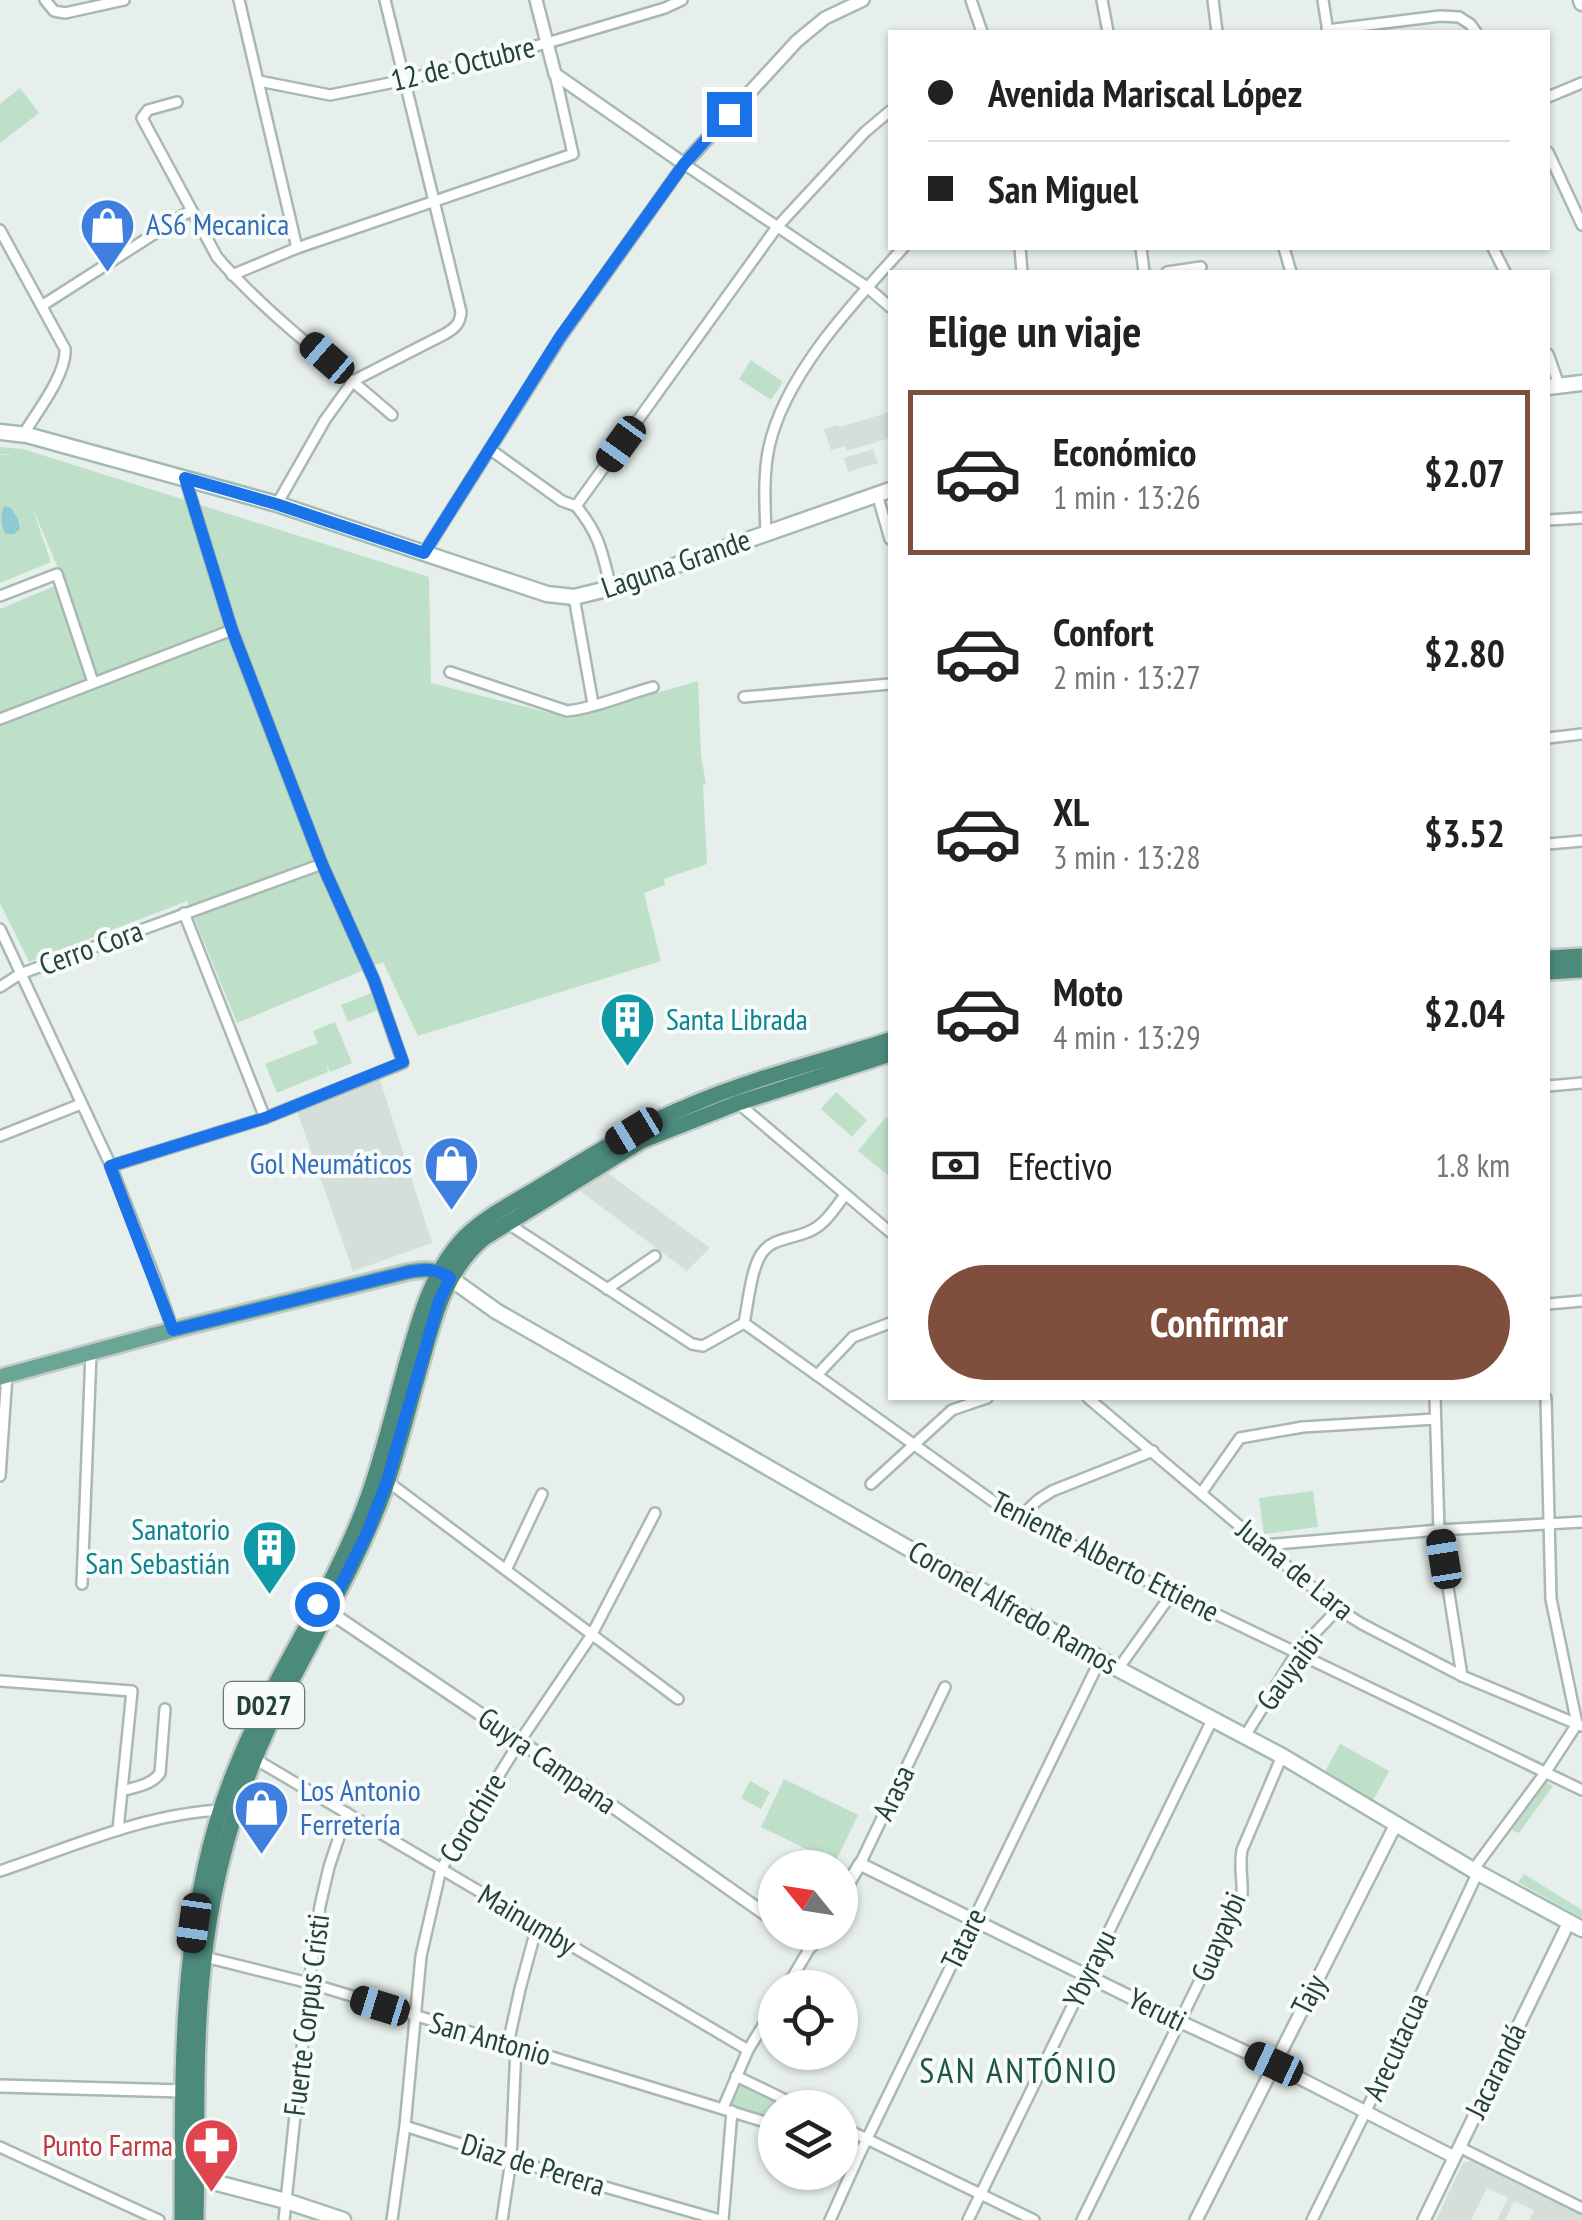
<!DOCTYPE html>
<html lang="es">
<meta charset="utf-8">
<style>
body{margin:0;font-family:"PT Sans Narrow",sans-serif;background:#f2f2f2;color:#222;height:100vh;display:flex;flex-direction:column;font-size:38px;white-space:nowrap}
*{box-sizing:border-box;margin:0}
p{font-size:32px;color:#767676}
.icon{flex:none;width:55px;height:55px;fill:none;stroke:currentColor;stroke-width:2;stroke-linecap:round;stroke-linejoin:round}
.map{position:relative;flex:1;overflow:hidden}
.side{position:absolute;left:888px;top:270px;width:662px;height:1130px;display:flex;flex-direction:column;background:#fff;border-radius:0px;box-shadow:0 2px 8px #0004}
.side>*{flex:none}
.guide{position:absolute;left:888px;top:30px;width:662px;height:220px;border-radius:0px;box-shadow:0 2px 8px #0004;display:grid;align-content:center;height:220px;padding:0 40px;background:#fff}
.needle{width:65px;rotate:300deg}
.fabs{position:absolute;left:758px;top:1850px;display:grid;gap:20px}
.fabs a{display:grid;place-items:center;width:100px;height:100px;border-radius:50%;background:#fff;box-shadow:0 2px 8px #0004;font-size:50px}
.end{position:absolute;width:45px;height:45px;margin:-22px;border:12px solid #1a73e8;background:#fff;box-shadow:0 0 0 5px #fff}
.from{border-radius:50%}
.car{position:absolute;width:30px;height:60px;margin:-30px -15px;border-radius:12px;box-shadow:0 0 8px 2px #0007;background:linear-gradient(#222 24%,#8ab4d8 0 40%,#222 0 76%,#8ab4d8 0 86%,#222 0)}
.guide b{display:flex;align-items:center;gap:35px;height:95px;font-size:38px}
.guide b+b{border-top:2px solid #e0e0e0}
.guide i{width:25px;height:25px;background:#222}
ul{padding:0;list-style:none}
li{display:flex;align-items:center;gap:30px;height:165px;margin:0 20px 15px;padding:0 20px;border:5px solid transparent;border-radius:0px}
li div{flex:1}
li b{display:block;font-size:38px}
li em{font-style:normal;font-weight:800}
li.on{border-color:#804e3d}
li>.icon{width:90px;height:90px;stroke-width:1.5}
h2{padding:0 40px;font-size:45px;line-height:120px}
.pay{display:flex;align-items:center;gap:25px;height:110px;padding:0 40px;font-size:38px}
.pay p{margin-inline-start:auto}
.primary-button{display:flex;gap:20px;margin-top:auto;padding:20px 40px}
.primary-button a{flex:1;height:115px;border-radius:60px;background:#804e3d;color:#fff;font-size:40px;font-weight:800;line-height:115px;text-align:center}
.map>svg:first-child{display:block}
.built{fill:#d4dfda}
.green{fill:#bfe0c8}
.water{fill:#8ec9d4}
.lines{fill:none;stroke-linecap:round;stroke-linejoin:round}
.minor-casing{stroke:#a8b8b2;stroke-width:14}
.tertiary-casing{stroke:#a8b8b2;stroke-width:16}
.secondary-casing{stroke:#a4bbb3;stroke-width:19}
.primary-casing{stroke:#c2cac8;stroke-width:20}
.trunk-casing{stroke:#c2cac8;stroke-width:20}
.minor{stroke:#fff;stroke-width:9}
.tertiary{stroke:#fff;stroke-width:11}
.secondary{stroke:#fff;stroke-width:14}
.primary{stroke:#6aa596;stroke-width:15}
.trunk{stroke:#4c8a7c;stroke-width:15}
.route{stroke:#1a73e8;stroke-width:12}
.labels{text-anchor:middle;stroke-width:8;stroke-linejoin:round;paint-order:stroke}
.shield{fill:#f7fbf9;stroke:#637a73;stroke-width:2.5}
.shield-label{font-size:28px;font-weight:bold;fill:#24423a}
.street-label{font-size:30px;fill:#24423a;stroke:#f7fbf9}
.shop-label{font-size:30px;fill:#366cbe;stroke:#f7fbf9;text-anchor:start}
.culture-label{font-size:30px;fill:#0d838f;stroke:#f7fbf9;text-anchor:start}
.health-label{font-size:30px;fill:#be3a42;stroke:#f7fbf9;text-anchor:end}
.quarter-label{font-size:35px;letter-spacing:2.5px;fill:#1f5548;stroke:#f7fbf9}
</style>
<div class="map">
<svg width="1582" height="2220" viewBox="0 0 1582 2220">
<rect width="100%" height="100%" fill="#e6efeb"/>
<g class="built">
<polygon points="890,412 890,438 847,451 845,446 831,450 824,429 838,425 840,427"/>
<polygon points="873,449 878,463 848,472 844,458"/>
<polygon points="380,1080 432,1243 353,1271 297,1111"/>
<polygon points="605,1171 710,1248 687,1271 575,1187"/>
<polygon points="1471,2161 1582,2215 1582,2220 1530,2220 1534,2210 1514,2201 1505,2220 1497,2220 1508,2198 1487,2188 1471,2220 1436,2220 1463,2163"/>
</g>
<g class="green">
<polygon points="20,88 39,113 0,143 0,104"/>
<polygon points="751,360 783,382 771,400 739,379"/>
<polygon points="0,447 23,449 429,577 431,683 570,718 698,681 701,755 706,784 703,785 707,864 664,879 665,885 644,893 661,961 418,1036 383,962 237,1023 187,901 29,962 0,903 0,609 64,582 32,507 51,562 0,583 0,455 12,455 0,454"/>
<polygon points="371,993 378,1010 348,1022 341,1005"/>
<polygon points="335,1022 352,1063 330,1072 326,1064 328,1072 277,1093 265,1064 318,1043 313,1031"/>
<polygon points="836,1092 867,1120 852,1137 821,1109"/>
<polygon points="886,1117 890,1120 890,1177 858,1151"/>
<polygon points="1313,1491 1318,1527 1264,1534 1259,1498"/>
<polygon points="1340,1744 1389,1771 1372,1802 1323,1775"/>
<polygon points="784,1779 858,1815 835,1863 761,1827"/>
<polygon points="750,1781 770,1792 761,1809 741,1798"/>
<polygon points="1546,1782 1553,1786 1519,1833 1511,1830"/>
<polygon points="1524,1874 1582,1910 1582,1918 1518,1882"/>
<polygon points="737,2085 739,2085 786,2107 775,2108 775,2118 732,2105 730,2103"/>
</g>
<path class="water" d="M5,506l6,2 7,11 2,10 -6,5h-8c-6,-7 -6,-22 -1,-28z"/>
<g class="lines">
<defs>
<g id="minor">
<polyline points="45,0 54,11 65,13 124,0"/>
<polyline points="239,0 297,248"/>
<polyline points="971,0 982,32"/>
<polyline points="1102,0 1108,32"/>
<polyline points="1213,0 1217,32"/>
<polyline points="1323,0 1328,32"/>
<polyline points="1327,30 1440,16 1459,17 1470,24 1476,32"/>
<polyline points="259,81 330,95 405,80 547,43 665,8 682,0"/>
<polyline points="1548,97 1582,83"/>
<path d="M177,102l-29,8 -6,8 75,139c49,57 118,108 175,158"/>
<polyline points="1548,152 1582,225"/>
<path d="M0,230l65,119c2,25 -29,64 -42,86"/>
<polyline points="1020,248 1022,272"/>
<polyline points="1141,248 1144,272"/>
<polyline points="1284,248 1291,272"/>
<polyline points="1493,248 1505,272"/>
<polyline points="1167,272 1201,267"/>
<polyline points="232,275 297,248 573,154 555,74"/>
<polyline points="43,305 190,211"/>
<polyline points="1548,354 1559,385"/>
<polyline points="491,450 562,501 576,506 777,227 865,132 890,111"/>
<polyline points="877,494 890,539"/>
<path d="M277,504l48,-84 28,-39 92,-47c10,-6 15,-10 16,-22l-76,-312"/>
<path d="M576,506c24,29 26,46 35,82"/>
<polyline points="1548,520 1582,518"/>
<path d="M766,534c-1,-29 -3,-59 3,-87 16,-73 85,-145 134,-199"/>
<polyline points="424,553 561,337 684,164 867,287 890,307"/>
<polyline points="0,596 57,574 93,682"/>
<polyline points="574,597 593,704"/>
<path d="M450,672l117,39c25,-2 60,-17 86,-24"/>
<polyline points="744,697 890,684"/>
<polyline points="0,719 232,630"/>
<polyline points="1548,738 1582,734"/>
<polyline points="1548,844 1582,841"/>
<polyline points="184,913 265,1118"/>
<polyline points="0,929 111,1166 155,1278 173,1330"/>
<polyline points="0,987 20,974 322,864"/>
<polyline points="1548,1086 1582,1083"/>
<polyline points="739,1104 890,1232"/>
<polyline points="0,1136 81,1104"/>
<polyline points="111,1166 265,1118 403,1063 374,980 322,864 232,630 185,478"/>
<polyline points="507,1223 692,1344 703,1346 744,1323"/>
<polyline points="607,1289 655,1256"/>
<polyline points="1548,1304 1582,1301"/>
<polyline points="744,1323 1018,1519 1582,1790"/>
<path d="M744,1323c4,-19 7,-55 18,-70 11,-16 34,-14 50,-23 14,-7 23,-22 33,-35"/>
<polyline points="817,1375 853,1337 890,1323"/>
<polyline points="1088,1398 1338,1609 1362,1624 1462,1676 1582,1726"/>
<polyline points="1435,1398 1439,1530 1462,1676"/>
<polyline points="0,1476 7,1375"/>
<polyline points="387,1481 678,1699"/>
<polyline points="871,1484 952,1410 987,1398"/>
<polyline points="1202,1492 1240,1438 1303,1427 1435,1419"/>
<polyline points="1018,1519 1038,1500 1052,1491 1153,1451"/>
<polyline points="1263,1545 1439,1530 1582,1522"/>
<polyline points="506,1570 542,1494"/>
<polyline points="82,1584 91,1353"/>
<polyline points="1118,1669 1173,1592"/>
<polyline points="0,1681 132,1691 118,1830"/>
<polyline points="1245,1736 1297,1652 1338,1609"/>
<polyline points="255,1759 748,2050"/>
<path d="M122,1791c13,-4 30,-6 38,-18l5,-64"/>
<polyline points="860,1864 945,1687"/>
<polyline points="1473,1870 1545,1773 1577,1724 1551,1599 1546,1398"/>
<path d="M0,1871c72,-24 146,-58 223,-61"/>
<polyline points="205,1957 309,1983 775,2125"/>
<polyline points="786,1988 811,1946"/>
<polyline points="508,2044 520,1989 537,1926"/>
<polyline points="736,2076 802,2108"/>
<polyline points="723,2108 748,2050 775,2006"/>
<polyline points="405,2126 511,2160 720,2220"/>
<polyline points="840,2126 1034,2220"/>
<polyline points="840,2145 861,2151"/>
<polyline points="0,2147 159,2220"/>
<polyline points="1459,2147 1582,2208"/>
<polyline points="284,2220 309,1983 320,1906 329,1867 347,1813"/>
<polyline points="392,2220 405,2126 421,1956 441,1869 520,1741 591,1636 655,1513"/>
<polyline points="502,2220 511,2160 516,2047"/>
<polyline points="723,2220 732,2111"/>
<polyline points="830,2220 861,2151 1101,1658"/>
<polyline points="968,2220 1213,1718"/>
<path d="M1082,2220l160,-325c1,-16 -3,-29 0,-45l40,-94"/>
<polyline points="1312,2220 1366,2111 1478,1872"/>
</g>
<g id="tertiary">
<polyline points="536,0 555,74 684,164 797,41 825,18 863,0"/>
<polyline points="322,1607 520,1741 775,1921"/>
<polyline points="840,1897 860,1864 1181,2022 1274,2065 1454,2157"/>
<polyline points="792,1932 811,1946 819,1932"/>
<polyline points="0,2086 183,2091"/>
<polyline points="1196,2220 1396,1824"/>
<polyline points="1424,2220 1569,1922"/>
</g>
<g id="secondary">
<polyline points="1581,0 1582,3"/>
<polyline points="1548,387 1582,383"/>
<polyline points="0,432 27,435 277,504 547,594 574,597 611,588 890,490"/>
<polyline points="450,1278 496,1311 1118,1669 1282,1756 1473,1870 1582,1929"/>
<polyline points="190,2176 286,2201 343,2220"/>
</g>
<path id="primary" d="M0,1377l173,-47 235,-58c17,-3 27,-4 42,6"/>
<g id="trunk">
<polyline points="1548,958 1582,956"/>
<polyline points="1548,972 1582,970"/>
<path d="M182,2220c1,-151 -5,-307 53,-450 37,-94 99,-178 133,-273 16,-45 27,-93 40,-139 12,-42 23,-82 52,-116 21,-24 55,-40 81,-56 48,-29 95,-59 147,-80 65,-28 135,-45 202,-66"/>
<path d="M196,2220c2,-83 -2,-168 7,-251 7,-70 24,-140 50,-206 38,-94 97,-178 132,-274 14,-41 24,-83 36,-124 13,-48 24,-94 63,-127l157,-97 97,-38 152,-49"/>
</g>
</defs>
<use href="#minor" class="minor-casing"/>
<use href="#tertiary" class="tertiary-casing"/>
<use href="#secondary" class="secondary-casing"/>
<use href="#primary" class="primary-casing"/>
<use href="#trunk" class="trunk-casing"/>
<use href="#minor" class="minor"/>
<use href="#tertiary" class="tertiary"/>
<use href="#secondary" class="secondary"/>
<use href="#primary" class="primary"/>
<use href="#trunk" class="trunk"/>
</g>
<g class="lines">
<path class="route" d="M317,1604l11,7 40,-80 19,-50 52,-180 11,-23c-14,-10 -25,-9 -42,-6l-235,58 -63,-164 155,-48 138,-56 -29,-82 -52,-116 -90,-234 -47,-152 91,26 148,49 136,-216 124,-173 45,-50"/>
</g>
<defs>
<symbol id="shop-pin" viewBox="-11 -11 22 30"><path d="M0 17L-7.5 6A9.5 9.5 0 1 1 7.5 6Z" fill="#3f7fe0" stroke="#f7fbf9"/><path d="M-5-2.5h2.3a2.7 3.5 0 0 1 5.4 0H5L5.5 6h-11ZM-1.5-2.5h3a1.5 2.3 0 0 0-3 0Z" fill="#fff"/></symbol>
<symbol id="building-pin" viewBox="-11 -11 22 30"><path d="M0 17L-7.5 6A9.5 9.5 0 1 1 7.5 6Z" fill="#0f9aa8" stroke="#f7fbf9"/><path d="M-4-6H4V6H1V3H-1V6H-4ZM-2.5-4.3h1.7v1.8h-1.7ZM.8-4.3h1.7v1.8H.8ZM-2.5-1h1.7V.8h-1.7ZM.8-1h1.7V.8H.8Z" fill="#fff"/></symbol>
<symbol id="pharmacy-pin" viewBox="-11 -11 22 30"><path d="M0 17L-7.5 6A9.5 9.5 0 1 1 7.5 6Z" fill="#e0444e" stroke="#f7fbf9"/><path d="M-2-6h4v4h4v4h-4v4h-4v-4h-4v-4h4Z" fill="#fff"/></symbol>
</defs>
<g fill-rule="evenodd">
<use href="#shop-pin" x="76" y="194" width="63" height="86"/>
<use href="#building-pin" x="596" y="988" width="63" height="86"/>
<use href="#shop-pin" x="420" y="1132" width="63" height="86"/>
<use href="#building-pin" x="238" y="1516" width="63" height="86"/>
<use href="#shop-pin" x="230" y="1776" width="63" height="86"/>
<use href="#pharmacy-pin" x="180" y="2114" width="63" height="86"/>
</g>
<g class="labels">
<rect class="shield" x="224" y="1682" width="80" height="46" rx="8"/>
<g class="shield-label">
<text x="264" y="1715">D027</text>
</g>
<g class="street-label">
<text transform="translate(463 64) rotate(-14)" y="10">12 de Octubre</text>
<text transform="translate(676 564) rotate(-19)" y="10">Laguna Grande</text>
<text transform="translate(91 948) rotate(-20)" y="10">Cerro Cora</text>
<text transform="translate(1105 1557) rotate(27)" y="10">Teniente Alberto Ettiene</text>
<text transform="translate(1295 1570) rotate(39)" y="10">Juana de Lara</text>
<text transform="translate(1013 1608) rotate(30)" y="10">Coronel Alfredo Ramos</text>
<text transform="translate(1290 1671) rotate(-54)" y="10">Gauyaibi</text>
<text transform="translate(547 1761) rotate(35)" y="10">Guyra Campana</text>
<text transform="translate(894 1793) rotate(-64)" y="10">Arasa</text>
<text transform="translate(473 1818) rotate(-59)" y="10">Corochire</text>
<text transform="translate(527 1920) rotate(31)" y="10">Mainumby</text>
<text transform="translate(1219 1937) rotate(-67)" y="10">Guayaybi</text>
<text transform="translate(964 1939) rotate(-64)" y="10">Tatare</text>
<text transform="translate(1090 1969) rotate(-64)" y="10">Ybyrayu</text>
<text transform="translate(1309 1995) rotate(-63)" y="10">Tajy</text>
<text transform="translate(1157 2010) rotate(26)" y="10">Yeruti</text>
<text transform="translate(307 2015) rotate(-83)" y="10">Fuerte Corpus Cristi</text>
<text transform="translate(490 2039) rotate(16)" y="10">San Antonio</text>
<text transform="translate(1396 2047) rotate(-65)" y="10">Arecutacua</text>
<text transform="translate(1496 2071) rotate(-64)" y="10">Jacarandá</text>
<text transform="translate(533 2165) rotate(17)" y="10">Diaz de Perera</text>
</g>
<g class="shop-label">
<text x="146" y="235">AS6 Mecanica</text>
<text x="412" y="1174" text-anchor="end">Gol Neumáticos</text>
<text x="300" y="1801">Los Antonio<tspan x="300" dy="34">Ferretería</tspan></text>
</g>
<g class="culture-label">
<text x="666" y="1030">Santa Librada</text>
<text x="230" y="1540" text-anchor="end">Sanatorio<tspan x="230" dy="34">San Sebastián</tspan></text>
</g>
<g class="health-label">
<text x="173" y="2156">Punto Farma</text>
</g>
<g class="quarter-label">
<text x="1019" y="2083">SAN ANTÓNIO</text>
</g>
</g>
</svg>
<div class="fabs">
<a><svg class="needle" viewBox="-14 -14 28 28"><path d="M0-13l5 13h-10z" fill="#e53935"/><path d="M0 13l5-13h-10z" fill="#767676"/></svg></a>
<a><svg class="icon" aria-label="locate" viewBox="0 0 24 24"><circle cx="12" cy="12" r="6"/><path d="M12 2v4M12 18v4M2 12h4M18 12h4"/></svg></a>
<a><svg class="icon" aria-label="layers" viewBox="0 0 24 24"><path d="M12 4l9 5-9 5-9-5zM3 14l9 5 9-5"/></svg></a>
</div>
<i class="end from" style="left:317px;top:1604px"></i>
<i class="end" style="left:729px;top:114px"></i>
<i class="car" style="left:327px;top:358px;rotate:311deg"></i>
<i class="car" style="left:621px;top:444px;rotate:216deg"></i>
<i class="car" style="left:634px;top:1131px;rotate:239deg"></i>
<i class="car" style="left:1444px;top:1559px;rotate:351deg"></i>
<i class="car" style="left:194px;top:1923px;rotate:188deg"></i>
<i class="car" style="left:380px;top:2006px;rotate:287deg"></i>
<i class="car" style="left:1274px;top:2064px;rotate:295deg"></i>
<div class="guide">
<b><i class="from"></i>Avenida Mariscal López</b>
<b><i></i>San Miguel</b>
</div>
<section class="side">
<h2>Elige un viaje</h2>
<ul>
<li class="on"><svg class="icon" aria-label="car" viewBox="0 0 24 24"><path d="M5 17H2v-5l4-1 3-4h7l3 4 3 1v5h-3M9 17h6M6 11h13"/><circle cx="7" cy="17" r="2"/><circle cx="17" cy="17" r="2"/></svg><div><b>Económico</b><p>1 min · 13:26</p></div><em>$2.07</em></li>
<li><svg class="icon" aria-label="car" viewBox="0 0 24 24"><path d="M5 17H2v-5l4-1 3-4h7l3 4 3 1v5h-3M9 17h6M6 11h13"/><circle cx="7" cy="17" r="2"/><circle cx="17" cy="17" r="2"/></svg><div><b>Confort</b><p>2 min · 13:27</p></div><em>$2.80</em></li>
<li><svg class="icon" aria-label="car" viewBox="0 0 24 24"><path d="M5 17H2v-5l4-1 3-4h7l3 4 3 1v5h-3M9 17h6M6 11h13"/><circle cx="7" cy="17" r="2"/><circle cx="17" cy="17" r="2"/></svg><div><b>XL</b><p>3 min · 13:28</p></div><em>$3.52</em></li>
<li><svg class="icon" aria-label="car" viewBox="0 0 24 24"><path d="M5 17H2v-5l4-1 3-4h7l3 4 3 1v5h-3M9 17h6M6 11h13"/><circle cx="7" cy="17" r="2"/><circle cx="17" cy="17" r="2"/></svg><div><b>Moto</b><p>4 min · 13:29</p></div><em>$2.04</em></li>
</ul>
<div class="pay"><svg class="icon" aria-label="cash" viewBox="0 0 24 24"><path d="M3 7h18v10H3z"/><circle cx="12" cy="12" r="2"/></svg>Efectivo<p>1.8 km</p></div>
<div class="primary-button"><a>Confirmar</a></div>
</section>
</div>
